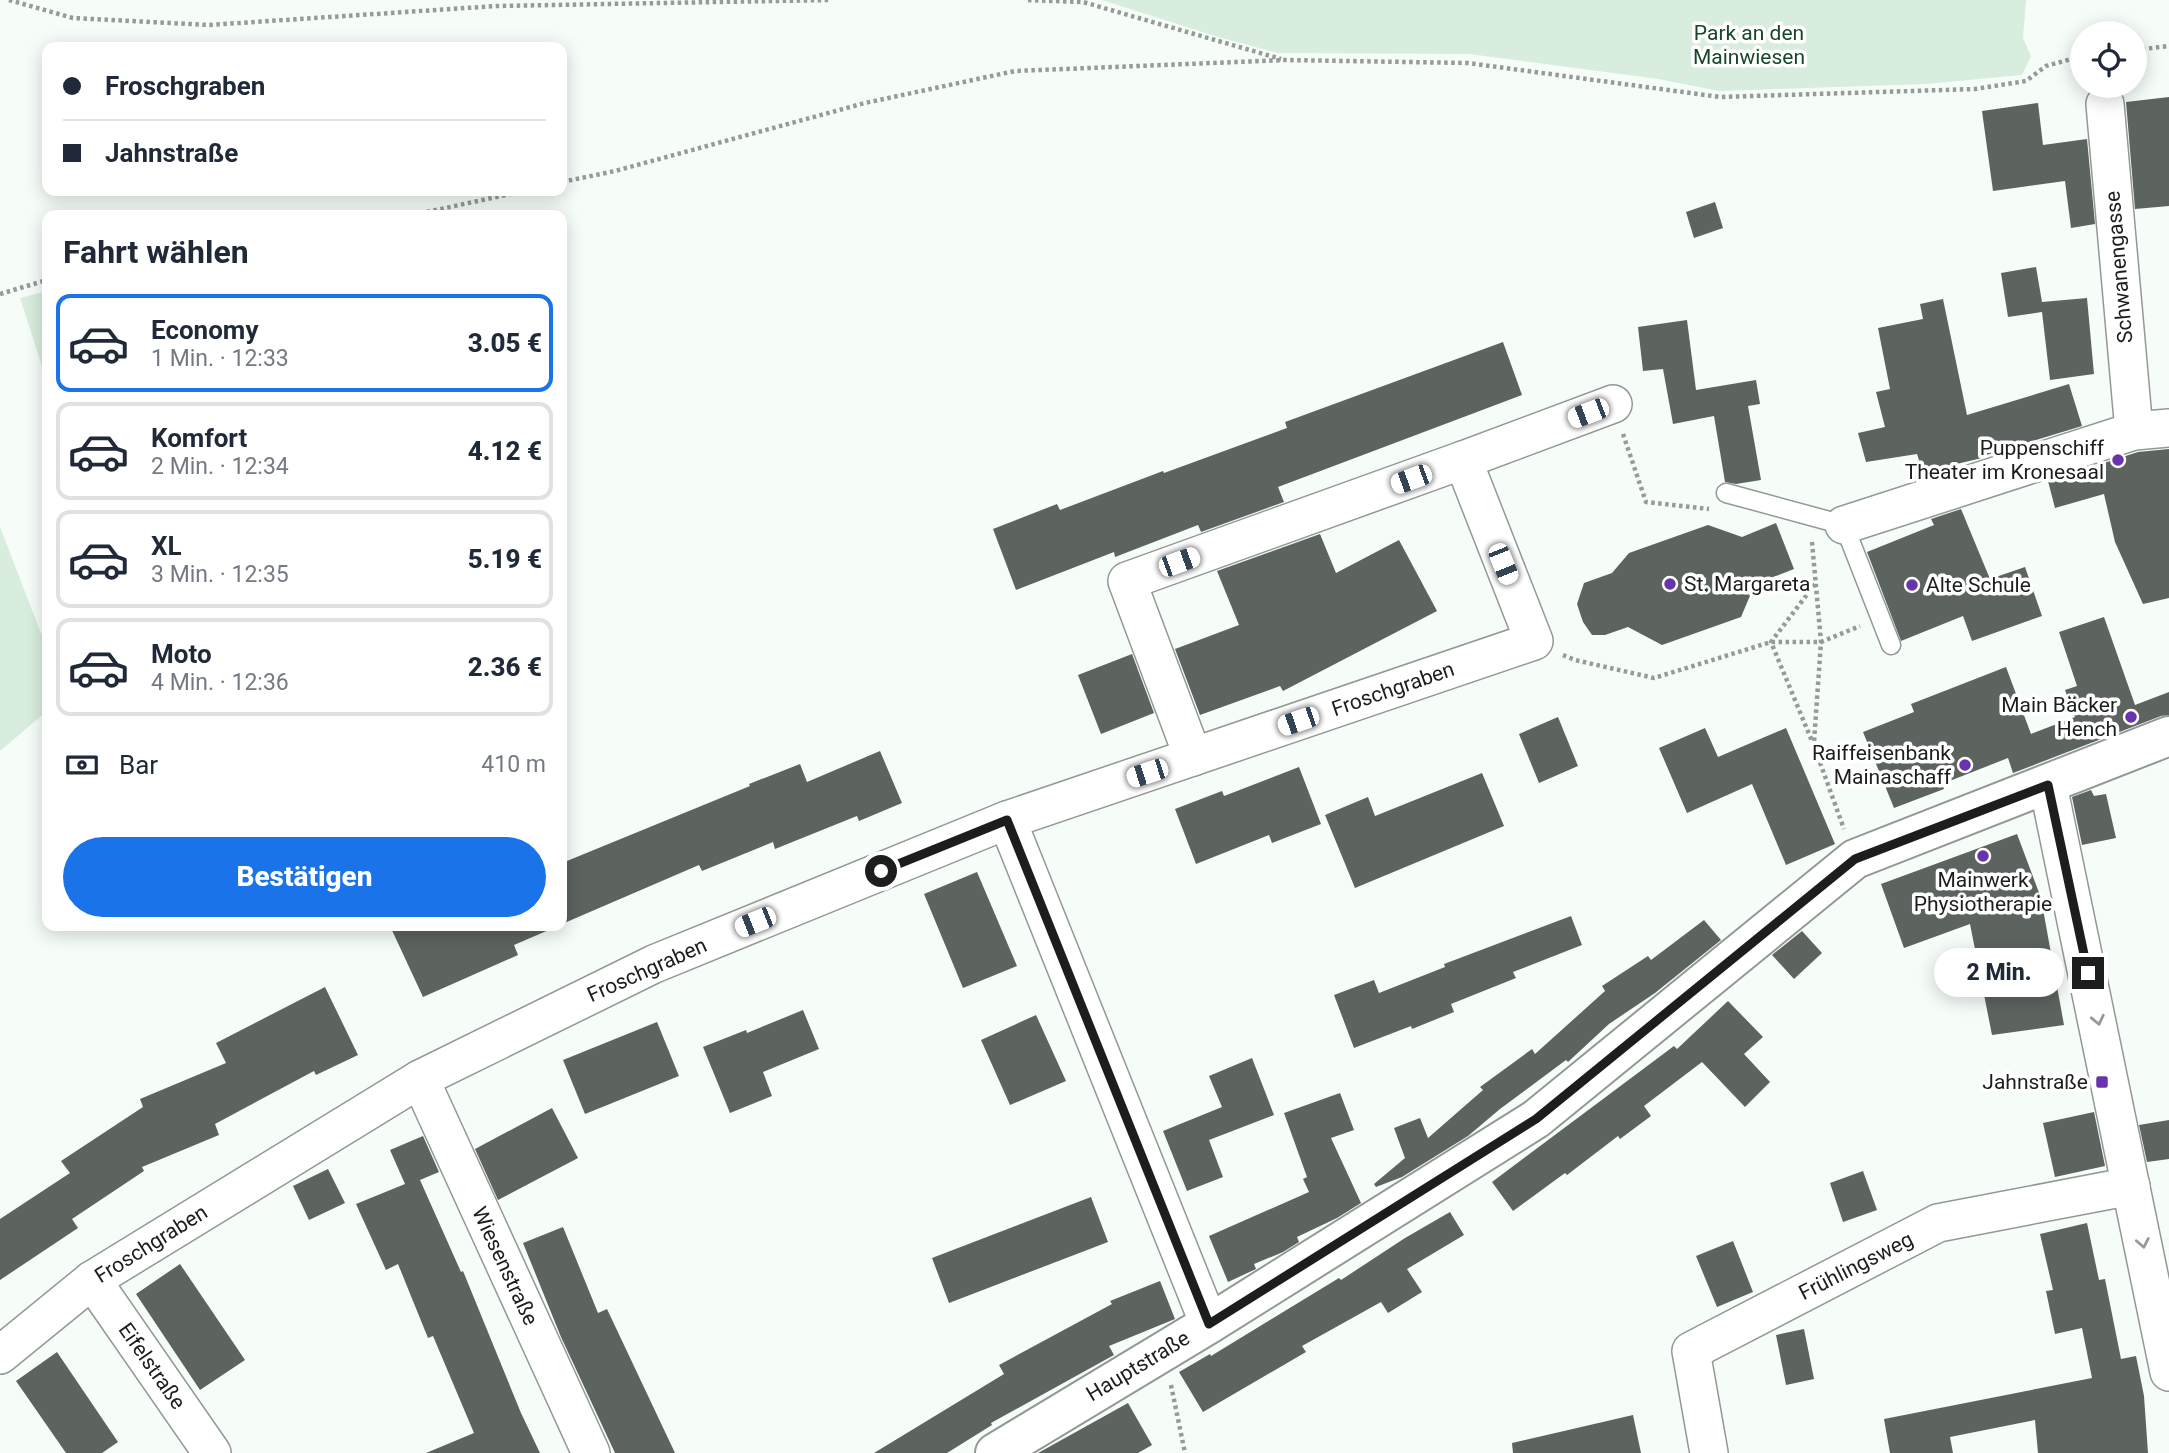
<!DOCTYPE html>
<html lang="de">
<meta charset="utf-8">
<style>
body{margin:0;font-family:Roboto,sans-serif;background:#f2f2f3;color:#1f2937;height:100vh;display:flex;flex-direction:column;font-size:26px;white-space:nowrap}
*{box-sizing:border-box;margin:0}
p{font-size:23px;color:#747a83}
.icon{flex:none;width:38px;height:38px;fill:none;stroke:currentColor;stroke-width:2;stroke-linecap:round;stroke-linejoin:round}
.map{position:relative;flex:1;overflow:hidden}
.drawer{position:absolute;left:42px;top:210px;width:525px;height:721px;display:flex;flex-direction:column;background:#fff;border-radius:14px;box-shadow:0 4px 18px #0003}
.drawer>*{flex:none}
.top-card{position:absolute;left:42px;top:42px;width:525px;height:154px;border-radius:14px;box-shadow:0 4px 18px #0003;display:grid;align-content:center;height:154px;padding:0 21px;background:#fff}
.controls{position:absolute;left:2070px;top:21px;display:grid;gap:14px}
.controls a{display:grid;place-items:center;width:77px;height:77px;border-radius:50%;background:#fff;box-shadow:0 4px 18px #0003;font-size:35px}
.end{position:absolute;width:32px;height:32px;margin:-16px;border:9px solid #1b1e1c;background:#fff;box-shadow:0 0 0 4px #fff}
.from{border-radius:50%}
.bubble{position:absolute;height:49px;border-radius:24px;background:#fff;box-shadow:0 4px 18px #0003;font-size:23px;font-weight:800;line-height:49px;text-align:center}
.car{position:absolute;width:21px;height:42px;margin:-21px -10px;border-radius:9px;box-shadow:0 0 5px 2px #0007;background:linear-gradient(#fff 24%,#345 0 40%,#fff 0 76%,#345 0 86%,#fff 0)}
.top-card b{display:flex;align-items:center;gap:24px;height:66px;font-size:26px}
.top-card b+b{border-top:2px solid #e0e1e3}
.top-card i{width:18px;height:18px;background:#1f2937}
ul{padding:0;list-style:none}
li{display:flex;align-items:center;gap:21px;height:98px;margin:0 14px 10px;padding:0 7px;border:4px solid #e0e1e3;border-radius:14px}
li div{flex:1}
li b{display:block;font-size:26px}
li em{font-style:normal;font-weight:800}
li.on{border-color:#1a73e8}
li>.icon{width:63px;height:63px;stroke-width:1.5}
h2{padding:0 21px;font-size:32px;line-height:84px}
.pay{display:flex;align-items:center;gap:18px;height:77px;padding:0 21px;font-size:26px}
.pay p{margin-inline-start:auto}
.action{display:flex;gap:14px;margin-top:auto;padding:14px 21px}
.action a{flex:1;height:80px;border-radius:42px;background:#1a73e8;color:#fff;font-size:28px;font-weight:800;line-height:80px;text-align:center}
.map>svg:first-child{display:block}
.green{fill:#d8eddd}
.building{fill:#5d635f}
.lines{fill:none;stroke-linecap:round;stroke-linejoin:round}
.service-casing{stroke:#929994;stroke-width:21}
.minor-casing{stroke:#929994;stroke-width:40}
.tertiary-casing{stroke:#929994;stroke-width:42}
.path{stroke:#959b97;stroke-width:4.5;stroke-dasharray:3.5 3.5;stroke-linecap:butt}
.service{stroke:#fff;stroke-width:18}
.minor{stroke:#fff;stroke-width:37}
.tertiary{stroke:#fff;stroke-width:38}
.oneway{stroke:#989a99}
.route{stroke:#1b1e1c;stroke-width:9}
.poi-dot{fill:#6834ab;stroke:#fff;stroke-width:2.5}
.labels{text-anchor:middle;stroke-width:7;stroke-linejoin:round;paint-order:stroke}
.park-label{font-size:21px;fill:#16472a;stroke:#fff}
.street-label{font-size:21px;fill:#1b1e1c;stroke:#fff}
.poi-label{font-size:21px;fill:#1b1e1c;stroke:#fff;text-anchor:end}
</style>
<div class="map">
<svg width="2169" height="1453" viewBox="0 0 2169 1453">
<rect width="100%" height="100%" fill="#f6fdf8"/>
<g class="green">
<polygon points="1102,0 2026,0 2023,38 2031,56 2022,75 1926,84 1719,91 1658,79 1469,54 1278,53 1218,37"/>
<polygon points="47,291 47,382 20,298"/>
<polygon points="0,527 47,649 47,711 0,751"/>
</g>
<g class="building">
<polygon points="2169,97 2169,206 2135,209 2126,102"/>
<polygon points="2038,103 2043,145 2087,139 2095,224 2071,228 2065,181 1993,191 1982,111"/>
<polygon points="1715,202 1723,228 1694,238 1686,212"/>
<polygon points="2036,267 2042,302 2087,298 2094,374 2050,380 2042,312 2008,317 2001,273"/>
<polygon points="1943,299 1967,415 2069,384 2082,426 1983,456 1982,458 1944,467 1946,470 1915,480 1909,465 1919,460 1917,454 1866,462 1858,433 1885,427 1876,392 1890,389 1878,328 1923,319 1920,304"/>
<polygon points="1687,320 1696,390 1756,380 1760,404 1748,406 1761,480 1736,484 1725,482 1714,416 1673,424 1663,369 1643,371 1638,327"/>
<polygon points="1503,342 1522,395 1278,487 1284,502 1201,532 1198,525 1115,557 1114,552 1016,590 993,529 1057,504 1060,510 1163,471 1164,473 1287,428 1285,422"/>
<polygon points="2169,449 2169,598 2143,604 2115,542 2104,494 2055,508 2048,481 2138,452"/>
<polygon points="1961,509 1990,579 2025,567 2042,616 1972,641 1963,616 1901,641 1867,552 1934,525 1931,519"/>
<polygon points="1776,523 1794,569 1755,584 1741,617 1662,645 1628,627 1605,635 1592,635 1583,622 1577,604 1584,583 1612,573 1629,553 1708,525 1742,537"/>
<polygon points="1320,534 1336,573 1399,540 1437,611 1283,691 1280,686 1200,715 1175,649 1239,625 1217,571"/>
<polygon points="2104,617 2135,705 2169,692 2169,715 2161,716 2013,773 2008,758 1942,784 1944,789 1894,808 1863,732 1914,712 1911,704 2006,667 2031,734 2075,717 2065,690 2077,686 2059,632"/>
<polygon points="1132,654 1154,713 1101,734 1078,675"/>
<polygon points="1558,717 1578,766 1539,783 1519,734"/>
<polygon points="1705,728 1718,757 1786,728 1835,844 1786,865 1752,784 1687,813 1659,748"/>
<polygon points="880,751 902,803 859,821 857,816 775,849 773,842 702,871 699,865 562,924 562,863 750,786 749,784 800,764 807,782"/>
<polygon points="1299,767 1321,824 1272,843 1269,835 1196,864 1175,809 1222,791 1224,796"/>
<polygon points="1482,773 1504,826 1355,888 1325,815 1368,797 1375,816"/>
<polygon points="2091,790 2094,796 2106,794 2116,838 2082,845 2072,797"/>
<polygon points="2017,834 2041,898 2064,1025 1992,1035 1970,924 1904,948 1881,884"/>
<polygon points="977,872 1017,966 963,988 924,894"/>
<polygon points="1571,916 1582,945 1513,972 1516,978 1451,1004 1454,1012 1412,1029 1411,1026 1354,1048 1334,995 1374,980 1379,993 1445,967 1444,964"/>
<polygon points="1704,920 1721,940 1655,993 1609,1024 1568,1062 1566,1060 1500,1109 1468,1136 1402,1177 1376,1187 1374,1184 1405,1158 1394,1128 1420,1118 1428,1138 1483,1090 1480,1087 1532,1049 1535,1054 1605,991 1602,986 1648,956 1651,960"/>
<polygon points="390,926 558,926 514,945 518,955 423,997"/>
<polygon points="1802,931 1822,953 1794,979 1772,955"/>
<polygon points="325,987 358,1055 316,1075 314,1071 215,1124 219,1135 142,1167 144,1171 72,1219 78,1228 0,1280 0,1219 70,1173 61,1161 143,1107 140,1099 226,1063 216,1043"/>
<polygon points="1728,1001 1763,1037 1744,1054 1770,1082 1745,1107 1702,1062 1644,1106 1651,1116 1620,1139 1618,1136 1567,1175 1565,1173 1513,1211 1492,1182 1674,1046 1677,1049"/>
<polygon points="803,1010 819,1049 763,1072 772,1096 730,1113 703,1047 746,1030 747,1033"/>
<polygon points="1036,1015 1066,1081 1010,1105 981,1040"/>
<polygon points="657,1022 679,1076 585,1114 563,1060"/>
<polygon points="1252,1058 1274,1115 1209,1140 1223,1177 1187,1191 1163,1131 1222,1107 1209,1076"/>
<polygon points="1340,1093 1354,1130 1331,1138 1361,1203 1337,1218 1297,1237 1299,1242 1283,1252 1254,1264 1256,1269 1228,1282 1209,1236 1309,1192 1303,1179 1307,1177 1284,1113"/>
<polygon points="552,1108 578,1158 498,1200 475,1149"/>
<polygon points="2094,1112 2105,1166 2055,1177 2043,1123"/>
<polygon points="2169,1120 2169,1159 2147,1162 2139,1125"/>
<polygon points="423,1136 439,1172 420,1180 461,1272 463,1271 521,1413 540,1453 426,1453 474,1433 433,1336 428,1338 398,1264 386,1270 356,1204 405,1184 390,1150"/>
<polygon points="328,1169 345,1203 309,1220 293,1186"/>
<polygon points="1863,1171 1877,1210 1843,1222 1830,1183"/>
<polygon points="1091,1197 1108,1242 949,1303 932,1258"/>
<polygon points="1450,1212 1464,1235 1407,1269 1422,1292 1388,1313 1381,1302 1302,1346 1306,1352 1203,1412 1179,1372 1210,1354 1211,1356 1339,1278 1341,1280 1405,1238"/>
<polygon points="2087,1223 2099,1280 2105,1279 2121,1359 2136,1356 2144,1396 2148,1453 2038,1453 2035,1420 1950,1437 1953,1453 1890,1453 1884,1419 2092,1378 2082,1328 2055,1334 2046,1291 2053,1290 2040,1234"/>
<polygon points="563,1227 598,1313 607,1309 675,1453 615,1453 561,1337 523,1243"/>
<polygon points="1733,1241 1753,1292 1717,1307 1696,1256"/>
<polygon points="180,1264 245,1360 200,1390 136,1294"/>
<polygon points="1160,1281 1175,1319 1109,1346 1114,1355 991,1423 992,1425 947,1453 874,1453 1004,1374 999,1365 1112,1304 1110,1301"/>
<polygon points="1804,1329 1814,1379 1786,1385 1776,1335"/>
<polygon points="57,1352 118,1442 102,1453 66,1453 16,1381"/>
<polygon points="1128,1403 1152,1445 1138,1453 1038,1453"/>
<polygon points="1633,1415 1641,1453 1513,1453 1512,1443"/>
</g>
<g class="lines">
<defs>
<polyline id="service" points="1726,493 1844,525 1891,645"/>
<g id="minor">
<polyline points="2105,104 2134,431"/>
<polyline points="1844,525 2134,431 2169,428"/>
<polyline points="1193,757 1127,581 1463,460"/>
<polyline points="2048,785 2169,1372"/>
<polyline points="1007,820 1209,1324"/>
<polyline points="420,1079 591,1453"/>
<polyline points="92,1280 212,1453"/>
<polyline points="0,1355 92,1280 420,1079 654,964 1007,820 1534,641 1463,460 1613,404"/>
<polyline points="1709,1453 1691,1351 1938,1223 2131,1186"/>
</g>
<polyline id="tertiary" points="995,1453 1209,1324 1536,1119 1855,859 2169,736"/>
</defs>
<use href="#service" class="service-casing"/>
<use href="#minor" class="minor-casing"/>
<use href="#tertiary" class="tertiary-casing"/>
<g class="path">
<polyline points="9,0 73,18 209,25 496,6 831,0"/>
<polyline points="1028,0 1083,2 1281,59"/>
<polyline points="2135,50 2169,46"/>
<polyline points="2072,57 2082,72"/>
<polyline points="562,182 615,171 865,103 1015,71 1286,60 1468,63 1720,97 1975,89 2026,81 2046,66 2082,56"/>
<polyline points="413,215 524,191"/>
<polyline points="0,294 47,280"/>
<polyline points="1623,434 1646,502 1709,509"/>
<polyline points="1812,542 1821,642 1814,742"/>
<polyline points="1815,584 1771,642 1814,746 1844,829"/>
<polyline points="1563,655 1575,660 1654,678 1771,642 1821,642 1860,626"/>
<polyline points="1171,1385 1185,1453"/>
</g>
<use href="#service" class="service"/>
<use href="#minor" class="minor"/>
<use href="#tertiary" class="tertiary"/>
</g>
<defs><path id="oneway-chevron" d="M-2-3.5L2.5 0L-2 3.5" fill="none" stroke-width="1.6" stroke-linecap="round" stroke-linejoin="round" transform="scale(1.75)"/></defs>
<g class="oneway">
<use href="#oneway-chevron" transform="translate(2098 1020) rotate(78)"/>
<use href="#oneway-chevron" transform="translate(2143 1243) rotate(79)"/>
</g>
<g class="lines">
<polyline class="route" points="881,871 1007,820 1209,1324 1536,1119 1855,859 2048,785 2088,973"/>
</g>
<g class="poi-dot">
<circle cx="2118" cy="460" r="7"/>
<circle cx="1670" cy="584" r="7"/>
<circle cx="1912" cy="585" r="7"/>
<circle cx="2131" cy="717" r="7"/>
<circle cx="1965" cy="765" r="7"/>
<circle cx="1983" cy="856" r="7"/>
<rect x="2095" y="1075" width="14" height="14" rx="3.5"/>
</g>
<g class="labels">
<g class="park-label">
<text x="1749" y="40">Park an den<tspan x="1749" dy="24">Mainwiesen</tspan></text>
</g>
<g class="street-label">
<text transform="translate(2119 267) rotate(-95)" y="7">Schwanengasse</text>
<text transform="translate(1393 689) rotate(-19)" y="7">Froschgraben</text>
<text transform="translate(647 970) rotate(-24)" y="7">Froschgraben</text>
<text transform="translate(151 1244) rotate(-32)" y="7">Froschgraben</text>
<text transform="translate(505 1266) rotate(65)" y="7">Wiesenstraße</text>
<text transform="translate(1856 1266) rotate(-27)" y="7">Frühlingsweg</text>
<text transform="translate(152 1366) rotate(55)" y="7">Eifelstraße</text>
<text transform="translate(1138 1366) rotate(-31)" y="7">Hauptstraße</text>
</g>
<g class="poi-label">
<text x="2104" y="455">Puppenschiff<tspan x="2104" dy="24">Theater im Kronesaal</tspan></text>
<text x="1684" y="591" text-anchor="start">St. Margareta</text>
<text x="1926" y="592" text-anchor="start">Alte Schule</text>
<text x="2117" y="712">Main Bäcker<tspan x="2117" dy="24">Hench</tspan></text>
<text x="1951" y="760">Raiffeisenbank<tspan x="1951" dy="24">Mainaschaff</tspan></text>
<text x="1983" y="887" text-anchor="middle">Mainwerk<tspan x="1983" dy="24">Physiotherapie</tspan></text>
<text x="2088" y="1089">Jahnstraße</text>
</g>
</g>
</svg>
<div class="controls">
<a><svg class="icon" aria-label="locate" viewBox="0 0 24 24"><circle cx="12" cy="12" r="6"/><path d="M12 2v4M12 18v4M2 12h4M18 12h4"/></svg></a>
</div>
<i class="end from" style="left:881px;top:871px"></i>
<i class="end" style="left:2088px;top:973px"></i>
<div class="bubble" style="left:1934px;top:948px;width:130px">2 Min.</div>
<i class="car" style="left:1588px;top:413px;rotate:249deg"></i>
<i class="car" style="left:1411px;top:479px;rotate:250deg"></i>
<i class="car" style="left:1179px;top:562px;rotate:70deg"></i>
<i class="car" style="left:1503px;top:564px;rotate:158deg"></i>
<i class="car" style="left:1298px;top:721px;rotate:251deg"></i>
<i class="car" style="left:1147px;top:773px;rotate:252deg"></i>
<i class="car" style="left:755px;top:922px;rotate:248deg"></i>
<div class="top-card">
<b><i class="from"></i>Froschgraben</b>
<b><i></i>Jahnstraße</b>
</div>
<section class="drawer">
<h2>Fahrt wählen</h2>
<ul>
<li class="on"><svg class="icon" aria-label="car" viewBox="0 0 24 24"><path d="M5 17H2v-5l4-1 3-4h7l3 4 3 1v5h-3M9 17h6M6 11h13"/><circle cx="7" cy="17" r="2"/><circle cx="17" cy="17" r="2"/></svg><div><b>Economy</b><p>1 Min. · 12:33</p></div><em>3.05 €</em></li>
<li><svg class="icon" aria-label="car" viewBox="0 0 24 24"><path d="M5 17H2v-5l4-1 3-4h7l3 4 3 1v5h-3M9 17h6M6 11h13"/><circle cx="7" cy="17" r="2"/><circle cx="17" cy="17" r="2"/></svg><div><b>Komfort</b><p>2 Min. · 12:34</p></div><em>4.12 €</em></li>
<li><svg class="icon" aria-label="car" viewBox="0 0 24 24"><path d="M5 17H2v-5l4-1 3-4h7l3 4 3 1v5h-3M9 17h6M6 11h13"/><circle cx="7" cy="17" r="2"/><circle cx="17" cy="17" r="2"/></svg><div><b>XL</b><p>3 Min. · 12:35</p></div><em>5.19 €</em></li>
<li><svg class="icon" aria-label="car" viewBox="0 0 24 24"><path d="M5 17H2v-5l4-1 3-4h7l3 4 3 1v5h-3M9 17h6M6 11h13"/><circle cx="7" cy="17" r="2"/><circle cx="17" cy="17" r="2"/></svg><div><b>Moto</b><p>4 Min. · 12:36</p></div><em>2.36 €</em></li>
</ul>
<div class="pay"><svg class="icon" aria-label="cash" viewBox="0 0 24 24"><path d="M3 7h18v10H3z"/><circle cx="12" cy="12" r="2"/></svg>Bar<p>410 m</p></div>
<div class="action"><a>Bestätigen</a></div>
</section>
</div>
